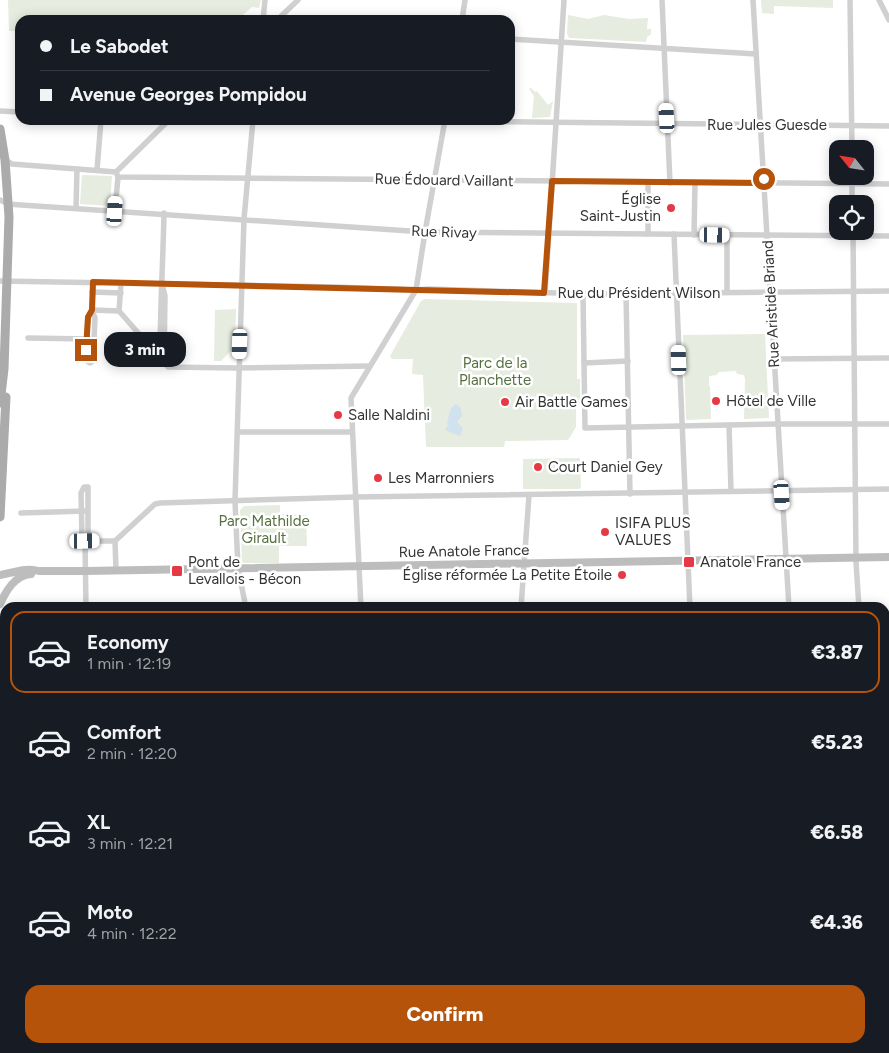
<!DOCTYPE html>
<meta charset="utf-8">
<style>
body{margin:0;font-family:Figtree,sans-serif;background:#20242c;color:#f1f3f6;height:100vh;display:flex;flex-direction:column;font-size:19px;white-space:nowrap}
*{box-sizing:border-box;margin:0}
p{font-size:16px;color:#9ea1a6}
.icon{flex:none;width:28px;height:28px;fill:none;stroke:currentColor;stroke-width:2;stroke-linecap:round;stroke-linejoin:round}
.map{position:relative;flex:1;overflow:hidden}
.side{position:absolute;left:0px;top:602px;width:890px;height:451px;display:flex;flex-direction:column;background:#171b24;border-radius:15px 15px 0 0;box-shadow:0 2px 12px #0003}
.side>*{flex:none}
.hud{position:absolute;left:15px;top:15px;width:500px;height:110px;border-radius:15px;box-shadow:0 2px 12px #0003;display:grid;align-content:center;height:110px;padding:0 25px;background:#171b24}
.needle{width:32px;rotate:300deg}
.buttons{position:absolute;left:829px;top:140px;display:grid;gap:10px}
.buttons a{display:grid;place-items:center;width:45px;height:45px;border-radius:10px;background:#171b24;box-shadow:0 2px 12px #0003;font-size:25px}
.end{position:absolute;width:22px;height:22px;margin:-11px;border:6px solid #b45309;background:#fff;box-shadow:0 0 0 2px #fff}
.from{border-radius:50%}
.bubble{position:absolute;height:35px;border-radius:15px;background:#171b24;box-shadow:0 2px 12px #0003;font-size:16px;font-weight:800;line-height:35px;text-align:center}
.car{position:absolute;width:15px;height:30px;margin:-15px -8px;border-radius:6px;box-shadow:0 0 4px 1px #0007;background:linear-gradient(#fff 24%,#345 0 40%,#fff 0 76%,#345 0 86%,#fff 0)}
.hud b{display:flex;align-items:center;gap:18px;height:48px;font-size:19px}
.hud b+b{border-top:1px solid #363941}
.hud i{width:12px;height:12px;background:#f1f3f6}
ul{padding:9px 0 0;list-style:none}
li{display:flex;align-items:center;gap:15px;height:82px;margin:0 10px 8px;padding:0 15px;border:2px solid transparent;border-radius:15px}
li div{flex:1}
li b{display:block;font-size:19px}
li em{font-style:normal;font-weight:800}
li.active{border-color:#b45309}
li>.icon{width:45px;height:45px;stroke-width:1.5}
.primary-button{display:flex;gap:10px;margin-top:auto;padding:10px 25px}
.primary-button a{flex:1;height:58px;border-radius:15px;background:#b45309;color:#fff;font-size:20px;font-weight:800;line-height:58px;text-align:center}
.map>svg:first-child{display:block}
.green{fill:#e6ecdf}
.water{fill:#cfe2ee}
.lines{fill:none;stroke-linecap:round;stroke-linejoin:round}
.minor{stroke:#d0d0d0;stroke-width:5.5}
.tertiary{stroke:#d0d0d0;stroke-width:7}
.secondary{stroke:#bdbdbd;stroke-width:8}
.primary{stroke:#ababab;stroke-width:9}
.route{stroke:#b45309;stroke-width:6}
.poi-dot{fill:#e63946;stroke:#fff;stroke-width:2}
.labels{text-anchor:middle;stroke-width:5;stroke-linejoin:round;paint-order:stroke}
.street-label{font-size:15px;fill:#333;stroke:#fff}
.poi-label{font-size:15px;fill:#333;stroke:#fff;text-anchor:start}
.park-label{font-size:15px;fill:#56703f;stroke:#fff}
</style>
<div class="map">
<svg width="889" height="1053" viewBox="0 0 889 1053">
<rect width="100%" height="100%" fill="#fff"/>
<g class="green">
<polygon points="8,0 261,0 259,8 252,7 237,20 20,20 20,31 9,31"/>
<polygon points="761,0 833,0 833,8 774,6 774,14 762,13"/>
<polygon points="568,15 588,19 604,15 629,19 648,18 647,29 651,29 651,34 647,37 646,42 569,38 567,33"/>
<polygon points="531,88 535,92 537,91 548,105 553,101 550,117 532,118 534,96 529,89"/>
<polygon points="82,175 112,176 110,206 80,204"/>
<polygon points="425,299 577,303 577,379 580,379 580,404 576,404 576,427 568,440 505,441 504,447 426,447 423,375 412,374 413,359 392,359 390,356 421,301"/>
<polygon points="236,309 235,346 221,361 214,361 215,310"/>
<polygon points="765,334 769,418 744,419 745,379 744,375 737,374 736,371 719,372 717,375 709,376 709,386 710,386 711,419 686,420 683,335"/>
<polygon points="580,458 581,487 579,489 523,489 523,459"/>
<polygon points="280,505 280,514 306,515 307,546 279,546 279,563 244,563 242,562 240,510 244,506"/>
<polygon points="424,1049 519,1049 519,1053 423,1053"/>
</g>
<path class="water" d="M455,404c7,2 6,6 7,12l-5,6 6,6 -3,8 -13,-5 -2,-3 5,-3h-3l3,-15z"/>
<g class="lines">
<g class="minor">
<polyline points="662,0 670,183"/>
<polyline points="753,0 789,608"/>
<polyline points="850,0 852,149"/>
<polyline points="879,0 889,20"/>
<polyline points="263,20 265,0"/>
<polyline points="277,20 298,0"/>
<polyline points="462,20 465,0"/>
<polyline points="510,39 756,54"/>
<polyline points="0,111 20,112"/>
<polyline points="344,120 889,126"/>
<polyline points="5,160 12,164 116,172 118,177 889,184"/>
<polyline points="97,170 101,120"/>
<polyline points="116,172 169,120"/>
<polyline points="852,176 852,204"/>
<polyline points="0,200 8,204 21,205 425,232 889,236"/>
<polyline points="76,208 77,169"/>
<polyline points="115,211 118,177"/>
<polyline points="853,231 856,562 859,608"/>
<polyline points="648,234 648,183"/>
<polyline points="674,234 690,608"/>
<polyline points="694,235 695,183"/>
<polyline points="727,235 727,292"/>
<polyline points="0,281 337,287 416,290 429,289 590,294 889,291"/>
<polyline points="121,283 119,311 168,367 235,368 370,366"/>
<polyline points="163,288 165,296 164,363"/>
<polyline points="92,292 121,293"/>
<polyline points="545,293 564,0"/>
<polyline points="583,294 585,428 778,424 889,424"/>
<polyline points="626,294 630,494"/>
<polyline points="92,310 88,317 85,360 90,363 93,361 95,318 92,310 93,282"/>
<polyline points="92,310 119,311"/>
<polyline points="28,338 89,339"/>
<path d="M160,359c0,-49 3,-97 4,-146"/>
<polyline points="774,359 889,358"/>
<polyline points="584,363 628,361"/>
<polyline points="729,425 731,491"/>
<polyline points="238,432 352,432"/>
<polyline points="21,513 86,511"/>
<polyline points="85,541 88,535 88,487 84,487 81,493 82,536 85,541 86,608"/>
<polyline points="85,541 115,541"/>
<polyline points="115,541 155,504 160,503 356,497 889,489"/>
<polyline points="115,541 116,570"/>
<polyline points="246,608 238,568 235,501 244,219 253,120"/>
<polyline points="361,608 351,398 416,290 425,232 445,120"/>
<polyline points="521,608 529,495"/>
<polyline points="885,655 889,654"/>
<polyline points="0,700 5,708"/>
<polyline points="885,706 889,705"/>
<polyline points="885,744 889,743"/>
<polyline points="885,784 889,784"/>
<polyline points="0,788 5,788"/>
<polyline points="885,831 889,830"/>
<polyline points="885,855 889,890"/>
<polyline points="885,944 889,913"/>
<polyline points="299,1053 299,1049"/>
<polyline points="524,1053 524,1049"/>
<polyline points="637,1053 637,1049"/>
<polyline points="872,1053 873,1049"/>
</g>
<g class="tertiary">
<polyline points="885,903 889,902"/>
<polyline points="0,984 5,986"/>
<polyline points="114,1049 121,1053"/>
<polyline points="364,1049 364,1053"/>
</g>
<g class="secondary">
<path d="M0,575c13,-2 26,-8 39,-4h46l804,-14"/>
<path d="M0,604c6,-13 15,-29 31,-30"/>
</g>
<g class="primary">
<polyline points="0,129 5,160 9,217 4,369 0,403"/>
<polyline points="0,517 6,397"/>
<polyline points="0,929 5,975"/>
<polyline points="0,995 5,1010"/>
<polyline points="17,1049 18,1053"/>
<polyline points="25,1049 26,1053"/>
</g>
</g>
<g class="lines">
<polyline class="route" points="86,350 88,317 92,310 93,282 544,293 552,181 764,183 764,179"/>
</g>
<g class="poi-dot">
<circle cx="671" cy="208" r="5"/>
<circle cx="716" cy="401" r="5"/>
<circle cx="505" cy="402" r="5"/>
<circle cx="338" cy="415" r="5"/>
<circle cx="538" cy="467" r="5"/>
<circle cx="378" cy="478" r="5"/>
<circle cx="605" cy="532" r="5"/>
<rect x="683" y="556" width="12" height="12" rx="2.5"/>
<rect x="171" y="565" width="12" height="12" rx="2.5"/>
<circle cx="622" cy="575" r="5"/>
</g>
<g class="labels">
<g class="street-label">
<text x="767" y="130">Rue Jules Guesde</text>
<text transform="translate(444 180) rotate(1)" y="5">Rue Édouard Vaillant</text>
<text transform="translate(444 232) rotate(2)" y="5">Rue Rivay</text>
<text x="639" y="298">Rue du Président Wilson</text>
<text transform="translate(771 304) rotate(-93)" y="5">Rue Aristide Briand</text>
<text transform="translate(464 551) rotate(-1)" y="5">Rue Anatole France</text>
</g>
<g class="poi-label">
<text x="661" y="204" text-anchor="end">Église<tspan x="661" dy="17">Saint-Justin</tspan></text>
<text x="726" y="406">Hôtel de Ville</text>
<text x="515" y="407">Air Battle Games</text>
<text x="348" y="420">Salle Naldini</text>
<text x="548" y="472">Court Daniel Gey</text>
<text x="388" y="483">Les Marronniers</text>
<text x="615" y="528">ISIFA PLUS<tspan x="615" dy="17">VALUES</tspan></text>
<text x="188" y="567">Pont de<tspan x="188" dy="17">Levallois - Bécon</tspan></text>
<text x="700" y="567">Anatole France</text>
<text x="612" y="580" text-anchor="end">Église réformée La Petite Étoile</text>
</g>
<g class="park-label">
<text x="495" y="368">Parc de la<tspan x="495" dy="17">Planchette</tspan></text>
<text x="264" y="526">Parc Mathilde<tspan x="264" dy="17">Girault</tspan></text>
</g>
</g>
</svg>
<div class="buttons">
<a><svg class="needle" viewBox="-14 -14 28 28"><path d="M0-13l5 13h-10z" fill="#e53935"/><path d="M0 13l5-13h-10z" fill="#9ea1a6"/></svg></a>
<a><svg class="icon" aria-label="locate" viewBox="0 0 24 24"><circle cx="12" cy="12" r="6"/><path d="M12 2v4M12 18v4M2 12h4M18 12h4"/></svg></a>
</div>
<i class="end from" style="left:764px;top:179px"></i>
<i class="end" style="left:86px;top:350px"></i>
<div class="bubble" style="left:104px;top:332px;width:82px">3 min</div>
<i class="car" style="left:667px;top:118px;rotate:357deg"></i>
<i class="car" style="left:115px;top:211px;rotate:4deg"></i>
<i class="car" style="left:715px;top:235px;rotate:91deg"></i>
<i class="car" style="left:240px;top:344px;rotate:182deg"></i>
<i class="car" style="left:679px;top:360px;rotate:358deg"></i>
<i class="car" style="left:782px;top:495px;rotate:176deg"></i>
<i class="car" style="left:85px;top:541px;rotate:89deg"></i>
<div class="hud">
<b><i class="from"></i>Le Sabodet</b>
<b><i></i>Avenue Georges Pompidou</b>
</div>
<section class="side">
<ul>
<li class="active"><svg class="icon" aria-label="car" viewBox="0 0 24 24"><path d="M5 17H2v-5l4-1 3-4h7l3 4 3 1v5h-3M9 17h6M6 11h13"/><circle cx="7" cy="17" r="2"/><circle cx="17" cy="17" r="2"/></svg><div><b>Economy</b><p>1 min · 12:19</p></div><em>€3.87</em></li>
<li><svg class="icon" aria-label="car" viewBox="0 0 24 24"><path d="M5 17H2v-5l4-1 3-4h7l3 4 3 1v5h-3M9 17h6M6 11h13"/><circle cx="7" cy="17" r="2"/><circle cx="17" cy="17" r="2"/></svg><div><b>Comfort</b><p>2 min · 12:20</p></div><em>€5.23</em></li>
<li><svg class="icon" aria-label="car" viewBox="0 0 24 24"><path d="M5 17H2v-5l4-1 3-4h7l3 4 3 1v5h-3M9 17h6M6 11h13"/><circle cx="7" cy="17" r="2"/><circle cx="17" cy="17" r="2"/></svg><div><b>XL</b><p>3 min · 12:21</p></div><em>€6.58</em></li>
<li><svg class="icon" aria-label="car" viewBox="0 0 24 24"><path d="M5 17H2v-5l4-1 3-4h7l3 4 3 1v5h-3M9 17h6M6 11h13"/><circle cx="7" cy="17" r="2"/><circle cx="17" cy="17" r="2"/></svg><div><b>Moto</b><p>4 min · 12:22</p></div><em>€4.36</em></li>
</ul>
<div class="primary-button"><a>Confirm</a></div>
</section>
</div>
